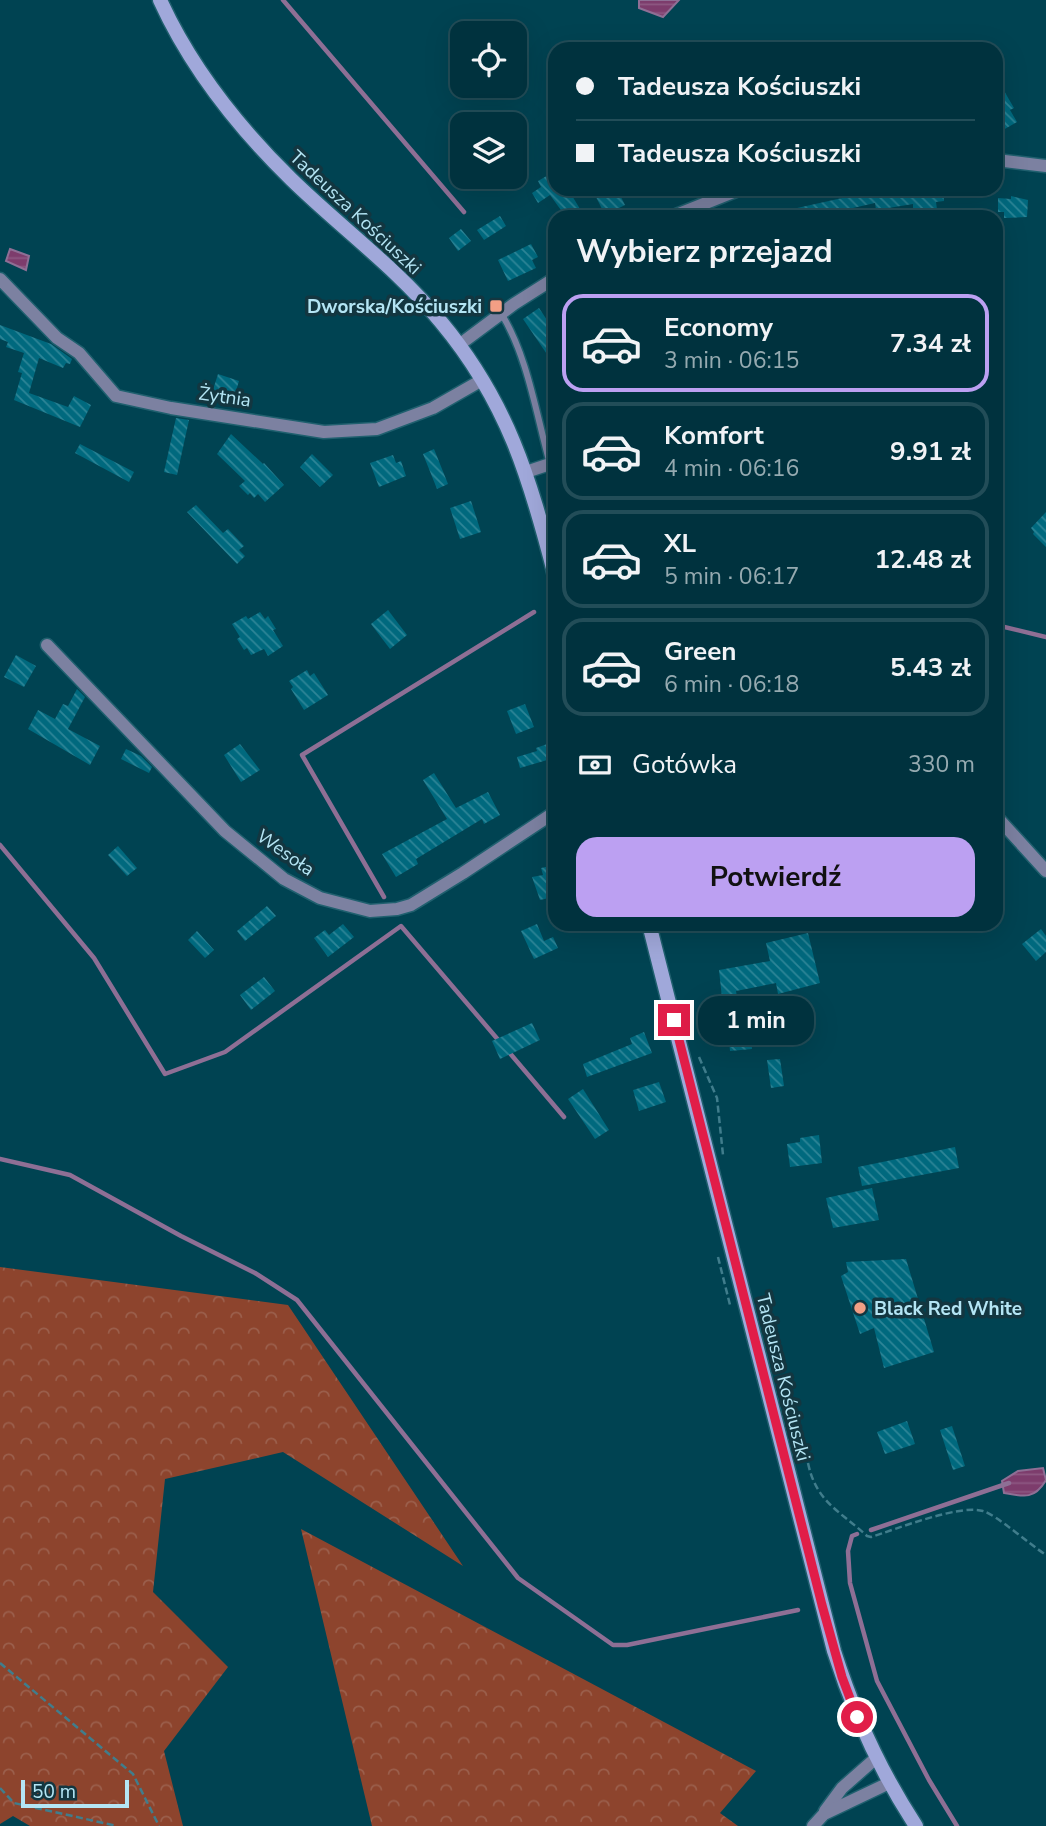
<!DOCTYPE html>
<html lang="pl">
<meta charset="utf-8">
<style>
body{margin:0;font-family:"Nunito Sans",sans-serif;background:#0e3e49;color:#f1f3f6;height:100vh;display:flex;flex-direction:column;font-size:26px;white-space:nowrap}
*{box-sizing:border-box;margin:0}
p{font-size:23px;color:#95aab0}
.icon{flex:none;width:38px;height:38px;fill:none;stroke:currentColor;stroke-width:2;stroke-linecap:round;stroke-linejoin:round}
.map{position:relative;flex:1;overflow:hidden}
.panel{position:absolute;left:548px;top:210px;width:455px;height:721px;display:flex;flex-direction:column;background:#00323e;border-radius:21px;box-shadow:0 7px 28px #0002,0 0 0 2px #224d58}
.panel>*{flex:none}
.guide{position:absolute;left:548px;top:42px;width:455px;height:154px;border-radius:21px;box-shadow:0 7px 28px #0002,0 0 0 2px #224d58;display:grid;align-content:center;height:154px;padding:0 28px;background:#00323e}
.buttons{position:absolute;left:450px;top:21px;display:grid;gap:14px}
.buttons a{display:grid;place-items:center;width:77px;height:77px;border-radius:14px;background:#00323e;box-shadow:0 7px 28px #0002,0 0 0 2px #224d58;font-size:35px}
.scale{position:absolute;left:21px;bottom:18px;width:108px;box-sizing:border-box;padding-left:7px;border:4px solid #b4e5f4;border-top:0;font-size:19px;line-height:24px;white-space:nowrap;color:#b4e5f4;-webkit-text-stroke:5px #133640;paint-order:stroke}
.end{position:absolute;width:32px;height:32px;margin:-16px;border:9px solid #e11d48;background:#fff;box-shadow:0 0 0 4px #fff}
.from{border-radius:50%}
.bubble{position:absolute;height:49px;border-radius:21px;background:#00323e;box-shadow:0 7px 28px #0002,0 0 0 2px #224d58;font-size:23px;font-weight:700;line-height:49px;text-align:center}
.guide b{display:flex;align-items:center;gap:24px;height:66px;font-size:26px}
.guide b+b{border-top:2px solid #224d58}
.guide i{width:18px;height:18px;background:#f1f3f6}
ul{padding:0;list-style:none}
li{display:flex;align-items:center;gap:21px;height:98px;margin:0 14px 10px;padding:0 14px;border:4px solid #224d58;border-radius:21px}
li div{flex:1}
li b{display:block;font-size:26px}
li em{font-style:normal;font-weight:700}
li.on{border-color:#bca0f2}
li>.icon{width:63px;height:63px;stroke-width:1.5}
h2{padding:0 28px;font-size:32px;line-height:84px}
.pay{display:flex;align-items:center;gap:18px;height:77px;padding:0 28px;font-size:26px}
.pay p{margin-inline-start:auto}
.cta{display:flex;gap:14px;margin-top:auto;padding:14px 28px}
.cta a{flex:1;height:80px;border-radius:21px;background:#bca0f2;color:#111;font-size:28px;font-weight:700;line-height:80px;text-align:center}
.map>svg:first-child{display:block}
.forest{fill:url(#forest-crowns)}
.water{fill:url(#water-rules);stroke:#8e6f95;stroke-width:2}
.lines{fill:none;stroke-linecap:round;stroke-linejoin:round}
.stream{stroke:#8e6f95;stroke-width:4.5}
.building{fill:url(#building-back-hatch)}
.lane-casing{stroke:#20606f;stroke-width:9}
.street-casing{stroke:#20606f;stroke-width:15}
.secondary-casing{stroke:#20606f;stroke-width:17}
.path{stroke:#407d8c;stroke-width:2.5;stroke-dasharray:7 3.5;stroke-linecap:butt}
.lane{stroke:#7c81a1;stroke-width:6}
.street{stroke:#7c81a1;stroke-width:12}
.secondary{stroke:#a0a8da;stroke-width:14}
.route{stroke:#e11d48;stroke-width:9}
.poi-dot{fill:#f39f85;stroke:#133640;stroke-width:2.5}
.labels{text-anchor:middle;stroke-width:7;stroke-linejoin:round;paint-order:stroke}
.street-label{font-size:19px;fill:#b4e5f4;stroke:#133640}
.poi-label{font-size:19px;font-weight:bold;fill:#b4e5f4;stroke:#133640;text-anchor:end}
</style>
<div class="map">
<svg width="1046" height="1826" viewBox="0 0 1046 1826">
<defs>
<pattern id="forest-crowns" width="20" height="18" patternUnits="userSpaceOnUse" patternTransform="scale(1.75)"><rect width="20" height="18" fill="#8d442d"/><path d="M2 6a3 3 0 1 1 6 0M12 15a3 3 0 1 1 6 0" fill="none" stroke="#9b5f4c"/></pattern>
<pattern id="water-rules" width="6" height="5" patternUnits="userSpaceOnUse" patternTransform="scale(1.75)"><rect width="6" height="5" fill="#7d3c6c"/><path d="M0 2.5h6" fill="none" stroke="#8d5882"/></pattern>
<pattern id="building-back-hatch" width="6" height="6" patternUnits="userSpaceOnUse" patternTransform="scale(1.75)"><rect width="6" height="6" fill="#00697e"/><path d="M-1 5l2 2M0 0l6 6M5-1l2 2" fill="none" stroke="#2e8597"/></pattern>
</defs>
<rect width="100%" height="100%" fill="#004352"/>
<g class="forest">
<polygon points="0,1267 288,1305 463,1566 283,1452 165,1479 153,1592 228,1667 164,1751 183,1826 30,1826 13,1816 0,1824"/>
<polygon points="301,1529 756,1771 720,1813 738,1826 372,1826"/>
</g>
<g class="water">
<polygon points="639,0 679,0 663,17 639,8"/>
<polygon points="10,249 29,256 26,270 6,261"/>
<path d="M1043,1468l3,12c-11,19 -21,17 -42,13l-2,-12 16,-10z"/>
</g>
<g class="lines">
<g class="stream">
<polyline points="283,0 464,212"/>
<polyline points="996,625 1046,637"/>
<polyline points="0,845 94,958 165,1074 225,1052 401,926 500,1042"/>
<polyline points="384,897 302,755 534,612"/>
<polyline points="508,1051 564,1117"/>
<polyline points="0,1159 70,1175 181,1236 255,1273 297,1300 518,1578 613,1645 627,1645 798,1610"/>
<polyline points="871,1530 1009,1483"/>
<polyline points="857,1534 852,1536 848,1551 850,1583 877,1681 929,1780 957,1826"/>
</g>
</g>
<g class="building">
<polygon points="996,77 1014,108 1010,110 1017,122 996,134"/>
<polygon points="555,171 555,189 568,189 580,209 566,217 550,195 538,203 532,193 541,187 538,181"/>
<polygon points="599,189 617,189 625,205 605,215 595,195 601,192"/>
<polygon points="883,189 943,189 944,201 936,202 938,217 926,217 925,208 913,210 913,204 876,210 875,203 813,217 780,217 779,212"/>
<polygon points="1011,196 1028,200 1027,217 1004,218 1004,212 998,212 998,198 1011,199"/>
<polygon points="500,216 506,226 484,240 477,230"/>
<polygon points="461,229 471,241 458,251 449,238"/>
<polygon points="531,244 538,257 532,260 536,268 508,281 498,260"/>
<polygon points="539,308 555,332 555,366 523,319"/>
<polygon points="0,325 51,344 72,359 70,364 66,363 63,368 39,358 29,393 68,407 74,396 91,405 80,427 14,400 22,373 18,372 24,353 6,347 8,342 0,339"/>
<polygon points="218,374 239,381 233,400 212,393"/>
<polygon points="176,418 189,420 177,475 164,472"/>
<polygon points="231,434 263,464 264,463 284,485 265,502 258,494 254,498 250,493 248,495 239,486 245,481 217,454"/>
<polygon points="80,444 134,472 129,482 75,453"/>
<polygon points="434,449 448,484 437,489 423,454"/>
<polygon points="312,454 333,475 320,487 300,467"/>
<polygon points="393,455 396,463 401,461 406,476 379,487 370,463"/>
<polygon points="471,501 481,532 460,539 450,508"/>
<polygon points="196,505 223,533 228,529 244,546 239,550 245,556 237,564 187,512"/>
<polygon points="1046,512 1046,547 1033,534 1034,532 1031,528"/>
<polygon points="388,610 407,635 390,649 371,624"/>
<polygon points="260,612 265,619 268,616 276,629 273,630 283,646 268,656 264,649 251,655 247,648 244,650 237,639 240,637 232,624 246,616 248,619"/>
<polygon points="16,655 36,666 24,687 4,677"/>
<polygon points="307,670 310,676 314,673 328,695 304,710 291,689 293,687 289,681"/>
<polygon points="77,689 85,697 68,729 100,746 90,765 28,729 38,710 55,719 63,704 68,706"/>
<polygon points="525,704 534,727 516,734 507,711"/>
<polygon points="550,743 554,758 520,768 517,757 537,751 536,748"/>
<polygon points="240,744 260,770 241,782 224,755"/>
<polygon points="126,749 141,756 152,767 149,773 121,759"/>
<polygon points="434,773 456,808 488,792 500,815 484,824 482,819 416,859 418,864 396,877 382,854 447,819 423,780"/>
<polygon points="118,846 137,868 127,876 108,855"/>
<polygon points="555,865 555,905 551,906 549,898 540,900 532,877 543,875 541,868"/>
<polygon points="267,906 276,916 245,941 237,931"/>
<polygon points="343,924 354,937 328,957 314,938 325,930 329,935"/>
<polygon points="537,924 544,941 553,937 558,948 534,959 521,931"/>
<polygon points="1041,929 1046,936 1046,952 1036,961 1022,944"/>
<polygon points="197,931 214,950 205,958 188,940"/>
<polygon points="808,933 820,983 778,994 776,983 736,991 737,997 722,998 719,970 770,961 766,943"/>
<polygon points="264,977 275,991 251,1010 240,995"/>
<polygon points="532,1023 540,1040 500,1059 492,1041"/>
<polygon points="749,1027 752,1049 730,1051 728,1029"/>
<polygon points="644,1032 652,1053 587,1077 583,1064 632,1044 630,1038"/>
<polygon points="780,1059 784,1086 771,1088 767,1060"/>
<polygon points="659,1082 666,1102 639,1111 633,1090"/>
<polygon points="583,1089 609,1130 595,1139 568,1099"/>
<polygon points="819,1135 822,1163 790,1167 787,1144 800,1142 800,1138"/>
<polygon points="955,1147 959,1168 862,1186 858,1167"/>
<polygon points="872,1188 879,1220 833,1228 826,1198"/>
<polygon points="906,1259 934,1352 884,1368 874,1328 860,1334 841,1276 848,1272 846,1262"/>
<polygon points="907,1421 915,1444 885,1454 877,1432"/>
<polygon points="952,1426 965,1466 953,1470 940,1430"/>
</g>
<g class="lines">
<defs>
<path id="lane" d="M501,313c27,44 35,101 49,151"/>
<g id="street">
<polyline points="996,160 1046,166"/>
<polyline points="671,217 741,189"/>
<polyline points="0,279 57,338 79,353 116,396 171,408 324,432 377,429 433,408 482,380"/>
<polyline points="459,345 514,304 555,278"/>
<polyline points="526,472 550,464 555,465"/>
<polyline points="47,645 225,831 284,879 320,898 370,911 397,909 411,905 463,873 555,812"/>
<polyline points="996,816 1046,871"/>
<polyline points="825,1811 842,1788 876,1758"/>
<polyline points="813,1826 824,1814 889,1783"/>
</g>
<g id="secondary">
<path d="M160,0c31,68 78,127 131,179 49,48 106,89 150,143 66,79 89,156 114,254"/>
<path d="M649,924l185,727c20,63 46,120 82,175"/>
</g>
</defs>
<use href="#lane" class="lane-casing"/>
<use href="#street" class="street-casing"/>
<use href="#secondary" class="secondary-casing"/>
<g class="path">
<polyline points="549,590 555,613"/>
<polyline points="699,1057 717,1098 723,1155"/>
<polyline points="718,1257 730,1305"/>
<path d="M808,1463c8,39 32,48 59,73l4,1c26,-8 88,-33 112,-26 12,3 49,35 63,44"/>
<polyline points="0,1663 133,1774 159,1826"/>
<polyline points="0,1788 14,1803 117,1826"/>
</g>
<use href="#lane" class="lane"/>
<use href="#street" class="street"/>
<use href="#secondary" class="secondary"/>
</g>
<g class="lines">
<polyline class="route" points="674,1020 822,1605 842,1677 857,1717"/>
</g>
<g class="poi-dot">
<rect x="489" y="299" width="14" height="14" rx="3.5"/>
<circle cx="860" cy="1308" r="7"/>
</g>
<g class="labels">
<g class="street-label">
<text transform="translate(356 212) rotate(43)" y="7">Tadeusza Kościuszki</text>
<text transform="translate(225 396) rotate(8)" y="7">Żytnia</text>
<text transform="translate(286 852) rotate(35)" y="7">Wesoła</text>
<text transform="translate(784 1377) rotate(76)" y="7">Tadeusza Kościuszki</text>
</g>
<g class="poi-label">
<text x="482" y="313">Dworska/Kościuszki</text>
<text x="874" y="1315" text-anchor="start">Black Red White</text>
</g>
</g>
</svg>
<div class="buttons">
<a><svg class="icon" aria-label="locate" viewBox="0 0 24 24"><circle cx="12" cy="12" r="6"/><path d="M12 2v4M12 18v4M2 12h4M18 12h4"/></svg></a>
<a><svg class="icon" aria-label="layers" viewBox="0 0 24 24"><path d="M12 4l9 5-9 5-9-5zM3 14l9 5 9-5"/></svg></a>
</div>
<div class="scale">50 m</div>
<i class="end from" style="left:857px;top:1717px"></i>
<i class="end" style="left:674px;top:1020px"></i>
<div class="bubble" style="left:698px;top:996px;width:116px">1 min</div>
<div class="guide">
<b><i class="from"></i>Tadeusza Kościuszki</b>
<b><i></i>Tadeusza Kościuszki</b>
</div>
<section class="panel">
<h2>Wybierz przejazd</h2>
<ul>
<li class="on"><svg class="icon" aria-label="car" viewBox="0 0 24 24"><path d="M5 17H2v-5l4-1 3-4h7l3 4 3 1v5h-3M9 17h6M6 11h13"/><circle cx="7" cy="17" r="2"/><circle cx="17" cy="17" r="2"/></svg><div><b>Economy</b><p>3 min · 06:15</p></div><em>7.34 zł</em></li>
<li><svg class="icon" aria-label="car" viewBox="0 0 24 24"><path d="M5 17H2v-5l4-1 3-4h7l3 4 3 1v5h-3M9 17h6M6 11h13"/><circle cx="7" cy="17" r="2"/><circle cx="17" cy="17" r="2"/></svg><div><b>Komfort</b><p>4 min · 06:16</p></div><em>9.91 zł</em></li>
<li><svg class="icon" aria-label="car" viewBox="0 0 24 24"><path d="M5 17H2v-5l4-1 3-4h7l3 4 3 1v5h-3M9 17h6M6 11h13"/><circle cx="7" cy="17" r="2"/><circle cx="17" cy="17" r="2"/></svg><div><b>XL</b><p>5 min · 06:17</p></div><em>12.48 zł</em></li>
<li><svg class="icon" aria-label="car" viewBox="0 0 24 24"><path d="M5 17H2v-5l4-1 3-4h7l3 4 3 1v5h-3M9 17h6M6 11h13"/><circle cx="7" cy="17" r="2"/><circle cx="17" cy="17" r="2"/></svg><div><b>Green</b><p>6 min · 06:18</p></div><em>5.43 zł</em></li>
</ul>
<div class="pay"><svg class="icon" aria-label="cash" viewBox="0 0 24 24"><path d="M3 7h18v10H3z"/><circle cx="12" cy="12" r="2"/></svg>Gotówka<p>330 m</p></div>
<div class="cta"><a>Potwierdź</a></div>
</section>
</div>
